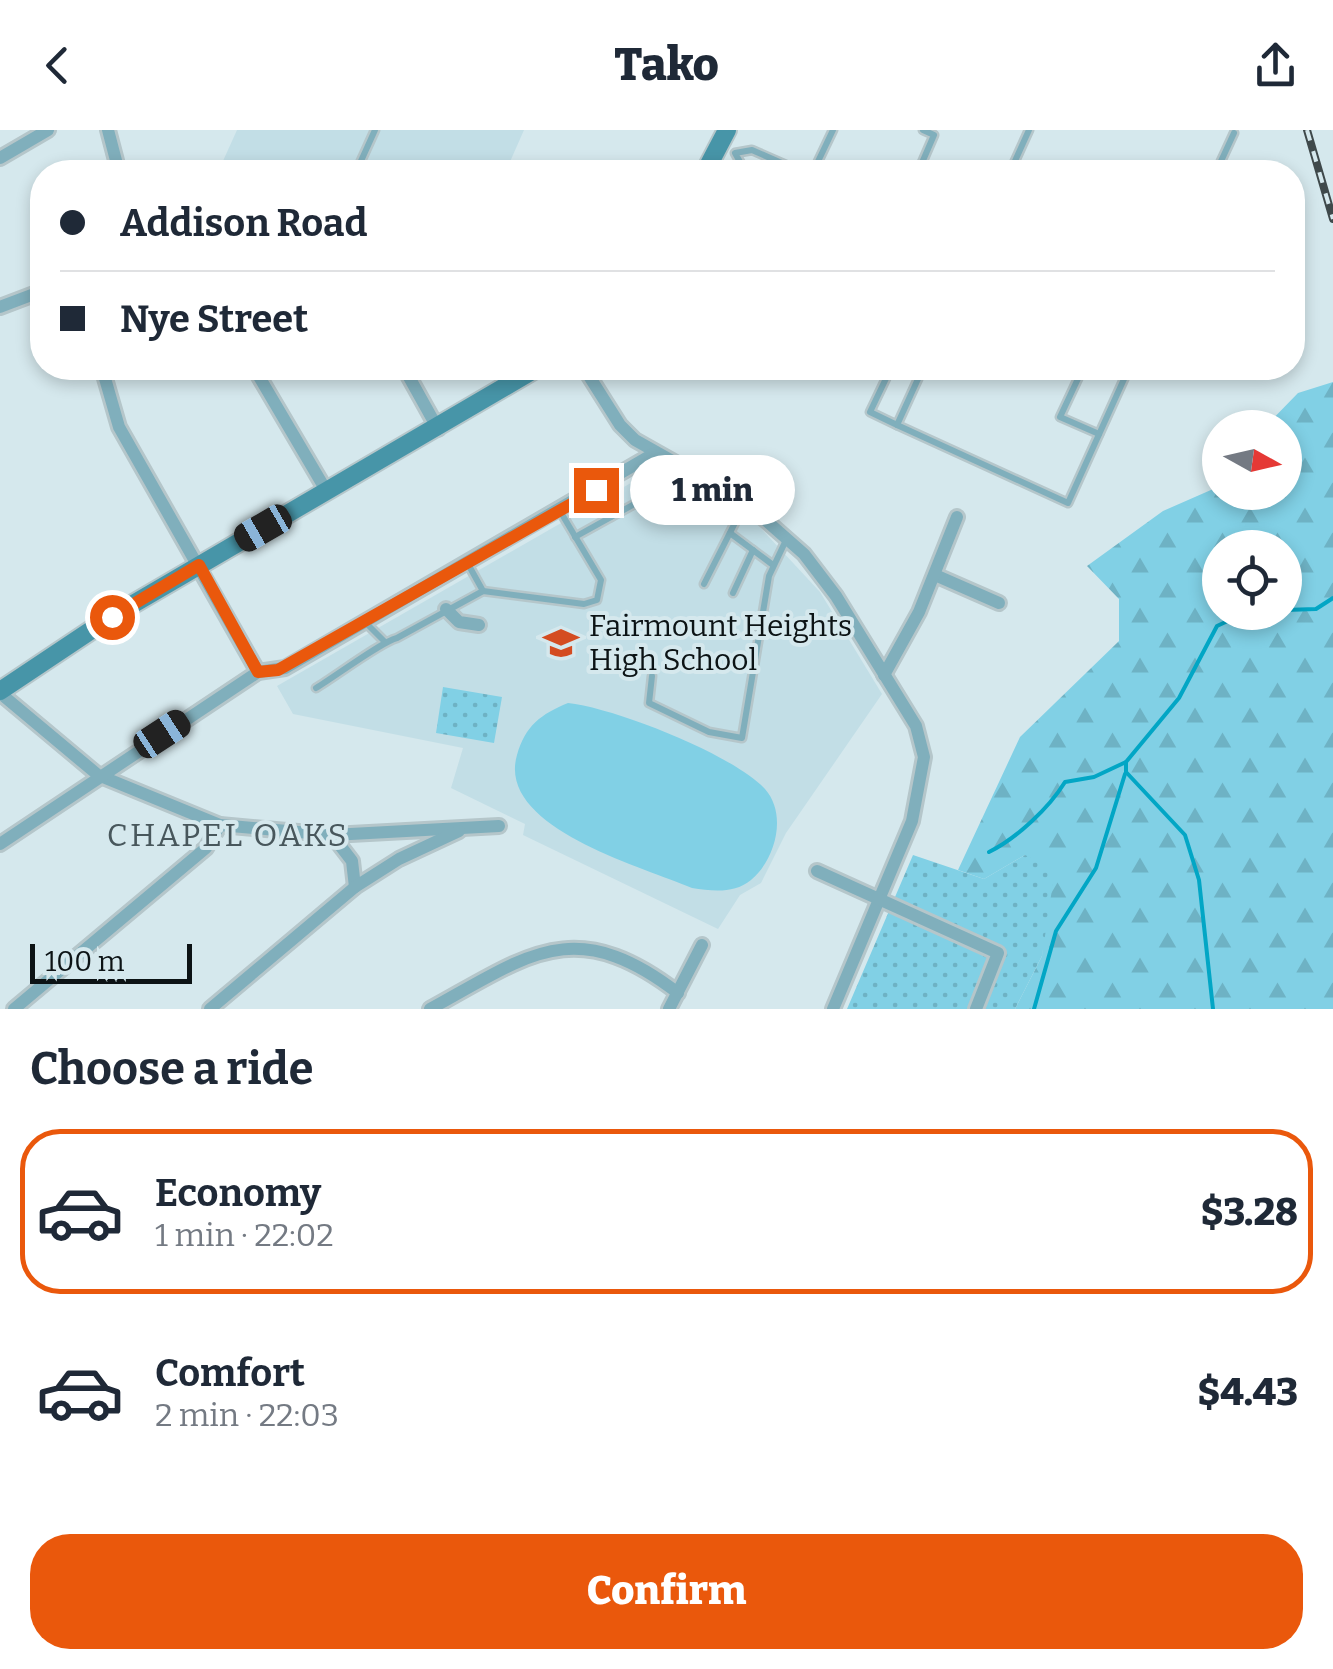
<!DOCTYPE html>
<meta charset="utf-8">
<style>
body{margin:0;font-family:Bitter,serif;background:#f6f6f7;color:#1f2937;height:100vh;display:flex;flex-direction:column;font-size:38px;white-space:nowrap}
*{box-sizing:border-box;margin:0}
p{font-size:32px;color:#747a83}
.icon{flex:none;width:55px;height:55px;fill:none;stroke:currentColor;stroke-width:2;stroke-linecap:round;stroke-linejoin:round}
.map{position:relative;height:879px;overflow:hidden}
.panel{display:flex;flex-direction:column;background:#fff;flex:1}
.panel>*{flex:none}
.banner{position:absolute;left:30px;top:30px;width:1275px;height:220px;border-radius:40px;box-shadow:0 5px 15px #0003;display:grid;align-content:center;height:220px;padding:0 30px;background:#fff}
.needle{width:65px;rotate:98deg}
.tools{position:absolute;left:1202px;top:280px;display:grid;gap:20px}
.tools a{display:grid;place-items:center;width:100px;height:100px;border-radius:50%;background:#fff;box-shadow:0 5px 15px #0003;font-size:50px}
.scale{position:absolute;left:30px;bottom:25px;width:162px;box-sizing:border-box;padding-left:10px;border:5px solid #0c1315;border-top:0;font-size:28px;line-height:35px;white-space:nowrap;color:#0c1315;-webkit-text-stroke:8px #d5e8ed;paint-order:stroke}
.end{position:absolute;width:45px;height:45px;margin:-22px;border:12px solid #ea580c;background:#fff;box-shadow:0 0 0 5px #fff}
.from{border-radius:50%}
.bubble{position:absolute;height:70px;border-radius:35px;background:#fff;box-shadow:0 5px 15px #0003;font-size:32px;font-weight:800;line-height:70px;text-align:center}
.car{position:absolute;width:30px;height:60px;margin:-30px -15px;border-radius:12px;box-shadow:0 0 8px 2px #0007;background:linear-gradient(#222 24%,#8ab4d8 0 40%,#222 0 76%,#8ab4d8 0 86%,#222 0)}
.banner b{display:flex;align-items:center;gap:35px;height:95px;font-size:38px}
.banner b+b{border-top:2px solid #e0e1e3}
.banner i{width:25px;height:25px;background:#1f2937}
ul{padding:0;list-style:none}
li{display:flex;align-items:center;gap:30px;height:165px;margin:0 20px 15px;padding:0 10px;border:5px solid transparent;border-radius:40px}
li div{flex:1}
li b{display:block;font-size:38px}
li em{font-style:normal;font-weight:800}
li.selected{border-color:#ea580c}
li>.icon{width:90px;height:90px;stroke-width:1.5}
h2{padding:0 30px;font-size:45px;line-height:120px}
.action{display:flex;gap:20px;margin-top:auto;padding:20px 30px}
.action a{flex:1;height:115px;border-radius:40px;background:#ea580c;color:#fff;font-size:40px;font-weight:800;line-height:115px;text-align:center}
header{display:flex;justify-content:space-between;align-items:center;height:130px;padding:0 30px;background:#fff;font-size:45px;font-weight:800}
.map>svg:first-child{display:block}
.built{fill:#c2dee6}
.grass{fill:#81d0e5}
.forest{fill:url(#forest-firs);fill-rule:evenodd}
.park{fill:url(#park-dots)}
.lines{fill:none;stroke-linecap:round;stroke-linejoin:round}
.stream{stroke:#02a6c5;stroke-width:4}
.lane-casing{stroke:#b5c6ca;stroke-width:11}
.street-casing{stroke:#b5c6ca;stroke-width:18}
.secondary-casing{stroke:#b5c6ca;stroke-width:22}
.lane{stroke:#80afbc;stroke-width:6}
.street{stroke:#80afbc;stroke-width:12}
.secondary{stroke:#4795a8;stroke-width:18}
.rail-casing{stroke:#3f494b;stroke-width:8}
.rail{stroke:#d5e8ed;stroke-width:4;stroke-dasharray:11;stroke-linecap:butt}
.route{stroke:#ea580c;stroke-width:12}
.labels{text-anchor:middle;stroke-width:8;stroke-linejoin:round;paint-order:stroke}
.poi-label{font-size:30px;fill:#0c1315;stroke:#d5e8ed;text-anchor:start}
.neighbourhood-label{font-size:32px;letter-spacing:2.5px;fill:#48575c;stroke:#d5e8ed}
</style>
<header><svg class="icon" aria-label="back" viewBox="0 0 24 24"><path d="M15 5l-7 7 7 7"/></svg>Tako<svg class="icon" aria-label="share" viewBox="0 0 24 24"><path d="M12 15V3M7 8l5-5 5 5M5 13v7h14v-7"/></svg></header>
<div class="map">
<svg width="1333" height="879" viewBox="0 0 1333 879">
<defs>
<pattern id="forest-firs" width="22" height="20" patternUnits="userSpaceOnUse" patternTransform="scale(2.5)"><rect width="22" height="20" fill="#81d0e5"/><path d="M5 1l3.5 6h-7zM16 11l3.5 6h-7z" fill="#6eb2c4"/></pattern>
<pattern id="park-dots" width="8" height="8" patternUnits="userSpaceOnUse" patternTransform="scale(2.5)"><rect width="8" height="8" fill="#81d0e5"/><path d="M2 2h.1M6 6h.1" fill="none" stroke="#6eb2c4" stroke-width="1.8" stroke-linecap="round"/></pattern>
</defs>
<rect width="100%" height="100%" fill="#d5e8ed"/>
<g class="built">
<polygon points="237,0 524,0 509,34 525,42 218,42"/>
<polygon points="650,342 662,342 703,360 756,393 820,462 882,564 786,703 761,753 740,765 718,799 523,705 525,694 451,658 463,618 293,584 277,556"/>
</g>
<path class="grass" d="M568,573c47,5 166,52 197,86 23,26 10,71 -14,91 -17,14 -39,11 -59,8 -52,-22 -196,-61 -175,-133 8,-29 24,-41 51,-52z"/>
<path class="forest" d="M1333,252v627h-318l27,-53 1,-19 -18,-82 -41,24 -26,-9 62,-133 99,-96v-42l-32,-33 76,-55 57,-25v6h65v-64l-20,-1 33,-34zM1220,418h65v64h-65z"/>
<g class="park">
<polygon points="443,557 502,567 494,613 436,603"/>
<polygon points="913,725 984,749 1025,725 1055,739 1042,826 1015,879 847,879"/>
</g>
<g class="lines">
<g class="stream">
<polyline points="1285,480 1316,479 1333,468"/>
<path d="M989,722c28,-14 60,-44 76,-70l29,-5 32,-15"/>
<polyline points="1034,879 1056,801 1096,738 1125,644"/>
<polyline points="1213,879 1199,750 1185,705 1126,642 1126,632 1179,568 1217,496 1247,482"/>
</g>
<defs>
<g id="lane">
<polyline points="356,42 375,0"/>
<polyline points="753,42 744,39 735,23 752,20 802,42"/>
<polyline points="813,42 833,0"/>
<polyline points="918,42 934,5 923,0"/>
<polyline points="1010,42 1029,0"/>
<polyline points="1216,42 1234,3"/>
<polyline points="891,238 870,282 897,295 923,238"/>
<polyline points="911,238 921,242"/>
<polyline points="1083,238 1060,287 1099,304"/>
<polyline points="897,295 1068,373 1129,238"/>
<polyline points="596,361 611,387"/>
<polyline points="730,403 773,435"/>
<polyline points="575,407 656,362"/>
<polyline points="468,434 483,461"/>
<polyline points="704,454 745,373"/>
<polyline points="733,463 753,420"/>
<polyline points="365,492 384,511"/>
<polyline points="652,546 649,573 709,602 742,608 769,446 787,408"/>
<path d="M316,558c20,-12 65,-46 81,-50l86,-47 101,13 13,-4 4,-20 -41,-69"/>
</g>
<g id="street">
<polyline points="108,0 119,42"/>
<polyline points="0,28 48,0"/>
<polyline points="0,177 42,161"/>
<polyline points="102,238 119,297 258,542"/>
<polyline points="254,238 327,362"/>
<polyline points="404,238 438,299"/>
<polyline points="584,238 620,295 635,310 745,372 804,424 836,466 916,596 924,627 912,691 833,879"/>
<polyline points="935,445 999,473"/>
<polyline points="446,479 459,492 479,495"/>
<polyline points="884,545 919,482 957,387"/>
<polyline points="0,563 98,645 220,695 332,705 499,696"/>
<polyline points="332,705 352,731 355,757"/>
<polyline points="0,714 258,542 285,538 655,323"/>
<polyline points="817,741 998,823 976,879"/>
<polyline points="14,879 206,718 220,695"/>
<polyline points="210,879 355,757 399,729 459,701"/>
<path d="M430,879c97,-53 144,-96 248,-16"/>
<polyline points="669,879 702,815"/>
</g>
<g id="secondary">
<polyline points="705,42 727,0"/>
<polyline points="0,561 111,487 537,238"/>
</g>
</defs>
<use href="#lane" class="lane-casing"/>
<use href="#street" class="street-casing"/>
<use href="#secondary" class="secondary-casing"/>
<use href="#lane" class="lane"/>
<use href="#street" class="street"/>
<use href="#secondary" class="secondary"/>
<defs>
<polyline id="rail" points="1307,0 1333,89"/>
</defs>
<use href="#rail" class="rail-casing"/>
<use href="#rail" class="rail"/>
</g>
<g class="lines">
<polyline class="route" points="112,487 199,435 258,542 278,540 596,360"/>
</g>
<defs>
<symbol id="school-bare" viewBox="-9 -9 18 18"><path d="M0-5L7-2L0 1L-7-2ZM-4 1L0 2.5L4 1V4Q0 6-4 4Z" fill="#d44c21" stroke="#d5e8ed" stroke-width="2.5" paint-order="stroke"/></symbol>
</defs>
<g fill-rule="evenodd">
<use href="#school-bare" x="536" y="488" width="50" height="50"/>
</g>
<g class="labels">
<g class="poi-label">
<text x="589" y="506">Fairmount Heights<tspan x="589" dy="34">High School</tspan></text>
</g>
<g class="neighbourhood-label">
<text x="228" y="716">CHAPEL OAKS</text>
</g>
</g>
</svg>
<div class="tools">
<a><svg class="needle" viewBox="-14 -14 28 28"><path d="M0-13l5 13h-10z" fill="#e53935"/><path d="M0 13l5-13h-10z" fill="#747a83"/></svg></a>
<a><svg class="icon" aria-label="locate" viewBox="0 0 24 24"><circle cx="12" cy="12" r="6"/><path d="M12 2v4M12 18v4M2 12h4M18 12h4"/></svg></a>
</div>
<div class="scale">100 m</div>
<i class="end from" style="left:112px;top:487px"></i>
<i class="end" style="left:596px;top:360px"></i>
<div class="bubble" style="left:630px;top:325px;width:165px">1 min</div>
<i class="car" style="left:263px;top:398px;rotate:240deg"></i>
<i class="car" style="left:162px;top:604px;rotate:57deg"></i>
<div class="banner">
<b><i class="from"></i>Addison Road</b>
<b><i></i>Nye Street</b>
</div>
</div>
<section class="panel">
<h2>Choose a ride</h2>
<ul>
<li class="selected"><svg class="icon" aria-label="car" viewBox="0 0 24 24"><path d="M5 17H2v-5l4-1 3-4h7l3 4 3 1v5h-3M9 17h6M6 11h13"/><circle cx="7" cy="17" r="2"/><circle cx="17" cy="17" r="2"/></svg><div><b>Economy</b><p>1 min · 22:02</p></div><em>$3.28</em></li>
<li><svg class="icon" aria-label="car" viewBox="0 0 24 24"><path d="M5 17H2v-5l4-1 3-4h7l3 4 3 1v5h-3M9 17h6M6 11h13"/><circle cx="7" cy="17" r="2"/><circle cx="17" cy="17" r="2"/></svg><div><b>Comfort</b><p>2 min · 22:03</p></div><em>$4.43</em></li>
</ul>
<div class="action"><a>Confirm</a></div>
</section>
